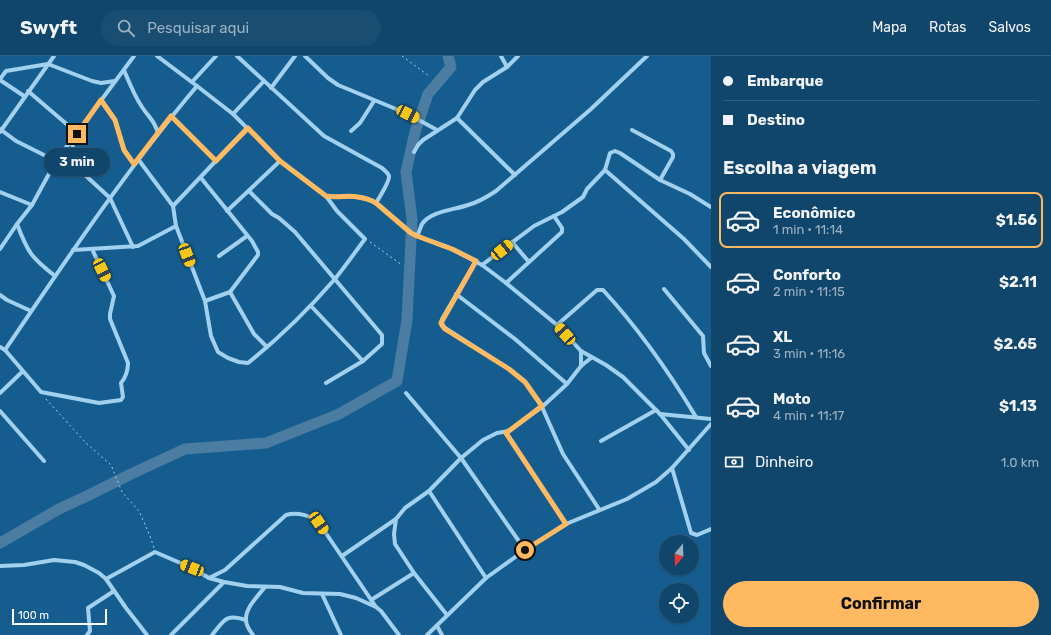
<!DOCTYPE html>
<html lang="pt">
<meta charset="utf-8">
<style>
body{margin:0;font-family:Rubik,sans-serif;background:#194d71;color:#f1f3f6;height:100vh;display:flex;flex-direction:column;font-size:15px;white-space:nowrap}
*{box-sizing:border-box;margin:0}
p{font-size:13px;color:#9cb1c1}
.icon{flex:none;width:22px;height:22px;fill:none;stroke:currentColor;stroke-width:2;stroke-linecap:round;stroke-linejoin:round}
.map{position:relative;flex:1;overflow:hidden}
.details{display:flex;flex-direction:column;background:#10466b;width:340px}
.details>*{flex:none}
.top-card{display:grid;align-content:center;height:88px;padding:0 12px;background:#10466b}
.needle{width:26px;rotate:199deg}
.controls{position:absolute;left:659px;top:479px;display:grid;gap:8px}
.controls a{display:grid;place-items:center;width:40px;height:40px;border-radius:50%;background:#10466b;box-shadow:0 1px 3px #0004,0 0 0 1px #305e7e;font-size:20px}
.scale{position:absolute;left:12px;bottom:10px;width:95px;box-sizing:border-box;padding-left:4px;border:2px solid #fff;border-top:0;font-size:11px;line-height:14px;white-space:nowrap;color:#fff;-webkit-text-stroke:3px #165d8f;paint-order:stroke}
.end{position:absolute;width:18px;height:18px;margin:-9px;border:5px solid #ffb961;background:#111;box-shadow:0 0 0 2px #111}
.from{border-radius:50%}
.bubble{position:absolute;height:28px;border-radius:14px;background:#10466b;box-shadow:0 1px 3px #0004,0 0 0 1px #305e7e;font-size:13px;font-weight:700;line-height:28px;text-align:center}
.car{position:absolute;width:12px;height:24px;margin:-12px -6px;border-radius:5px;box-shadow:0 0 3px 1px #0007;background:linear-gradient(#f5c518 24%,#345 0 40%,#f5c518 0 76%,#345 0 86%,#f5c518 0)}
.top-card b{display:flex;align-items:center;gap:14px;height:38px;font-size:15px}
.top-card b+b{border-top:1px solid #305e7e}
.top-card i{width:10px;height:10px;background:#f1f3f6}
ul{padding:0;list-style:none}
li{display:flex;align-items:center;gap:12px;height:56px;margin:0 8px 6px;padding:0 4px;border:2px solid transparent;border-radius:8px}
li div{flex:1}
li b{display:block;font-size:15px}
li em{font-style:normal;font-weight:700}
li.current{border-color:#ffb961}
li>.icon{width:36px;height:36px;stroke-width:1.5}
h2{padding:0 12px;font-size:18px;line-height:48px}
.pay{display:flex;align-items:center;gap:10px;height:44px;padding:0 12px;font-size:15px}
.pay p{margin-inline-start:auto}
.cta{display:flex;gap:8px;margin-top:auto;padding:8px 12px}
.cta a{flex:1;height:46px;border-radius:24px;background:#ffb961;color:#111;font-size:16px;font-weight:700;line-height:46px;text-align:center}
header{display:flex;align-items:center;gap:24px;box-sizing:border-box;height:56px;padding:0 20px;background:#10466b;border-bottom:1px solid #305e7e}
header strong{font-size:19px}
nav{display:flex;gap:22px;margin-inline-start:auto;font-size:14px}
.search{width:280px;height:36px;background:#194d71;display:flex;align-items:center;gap:10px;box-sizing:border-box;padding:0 14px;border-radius:22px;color:#9cb1c1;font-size:15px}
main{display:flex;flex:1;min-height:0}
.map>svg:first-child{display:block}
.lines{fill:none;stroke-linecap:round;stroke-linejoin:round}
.river{stroke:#4a7da1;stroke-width:11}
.path{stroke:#a2d1f0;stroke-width:1;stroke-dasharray:2 3;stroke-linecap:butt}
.street{stroke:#a2d1f0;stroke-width:4}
.route{stroke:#ffb961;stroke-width:5}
</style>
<header>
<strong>Swyft</strong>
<div class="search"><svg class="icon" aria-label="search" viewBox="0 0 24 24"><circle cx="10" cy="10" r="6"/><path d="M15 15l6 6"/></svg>Pesquisar aqui</div>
<nav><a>Mapa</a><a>Rotas</a><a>Salvos</a></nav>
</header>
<main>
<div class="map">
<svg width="711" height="579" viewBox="0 0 711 579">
<rect width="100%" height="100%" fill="#165d8f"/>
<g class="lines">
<polyline class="river" points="0,487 59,453 87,440 131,418 185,393 266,387 339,358 397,325 407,264 412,163 406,116 415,76 428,38 451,11 448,0"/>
<g class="path">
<polyline points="402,0 429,20"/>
<polyline points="370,186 402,209"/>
<polyline points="46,343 86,387 111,409 122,436 139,455 150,480 154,492"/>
</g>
<g class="street">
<path d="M157,0l40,30 36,28 47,47 46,35c12,2 22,-1 32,1 6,1 13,3 18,6l35,30 6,3 35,13 30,16 24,18 51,42 24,26 25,14 17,12 37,37 29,36"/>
<path d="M237,0l87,80 58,32c2,2 6,5 7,8 1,5 -10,22 -13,27"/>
<polyline points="305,0 328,22 338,29 408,58 437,74"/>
<polyline points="501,0 507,11"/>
<path d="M124,14c5,12 10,25 18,37 7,11 12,12 16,26"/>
<polyline points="0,23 6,15 48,8 92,25 101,27 115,25"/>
<polyline points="0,24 24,40"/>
<polyline points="192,26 216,0"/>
<polyline points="271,32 295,0"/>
<polyline points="28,35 77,77"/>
<polyline points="101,45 115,64 124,94 134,108"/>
<polyline points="233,58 264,25"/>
<polyline points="171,60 216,105"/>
<polyline points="457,62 515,119"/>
<polyline points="0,73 16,85 56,105"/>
<polyline points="632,74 671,95 673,98 673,101 660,124"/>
<polyline points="351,75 360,67 374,45"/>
<polyline points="0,76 54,0"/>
<polyline points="71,85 80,113 85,119 110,142 133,191"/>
<polyline points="414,96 418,89 423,84 457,62 475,34 483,26 507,11 518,0"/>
<path d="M138,103l35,47 3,20 29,75 6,35 7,16 10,6 11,4 9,1c31,-25 60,-53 86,-83 11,-13 21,-28 31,-41l-28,-28 -11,-15"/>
<polyline points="605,114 684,183 711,211"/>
<polyline points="201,122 252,185 258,196 258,199 230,236 205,245"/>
<polyline points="249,135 272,158 279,162 295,176 382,279 382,288 363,305 326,327"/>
<polyline points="0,136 32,149"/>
<polyline points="173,150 247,72"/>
<polyline points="227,155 280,105"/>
<path d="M417,180c2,-3 3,-8 5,-12 9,-13 32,-14 46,-19 11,-3 19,-8 28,-14l95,-82 56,-53"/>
<polyline points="512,186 529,206"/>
<polyline points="0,193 17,168"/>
<polyline points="73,194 138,190 176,170"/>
<polyline points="219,200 247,180"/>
<polyline points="476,205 442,263 441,267 442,270 509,313 525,326 542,351 563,398 599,453"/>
<polyline points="482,209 534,170 562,156 583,141 587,133 605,114 610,97 615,95 620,97 660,124 690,138 711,151"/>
<path d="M55,220c-24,-19 -27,-23 -38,-52l15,-19 24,-44 78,-105"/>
<polyline points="506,227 562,176 562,172 554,160"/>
<polyline points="664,233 703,280 704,297 711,310"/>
<polyline points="230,236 254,278 267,291"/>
<polyline points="456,238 515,283 567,328"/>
<polyline points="0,239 7,244 31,255"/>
<polyline points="311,250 363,305"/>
<path d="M557,269l40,-35h6c36,39 66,82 93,127"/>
<path d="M0,291l5,3 36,42 58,11 22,-3 2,-3 -2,-14c5,-6 7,-12 7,-20l-18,-44v-5l4,-18 -22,-47"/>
<path d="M5,294c61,-90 122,-181 192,-264"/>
<polyline points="581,310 581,295"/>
<polyline points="0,337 22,316"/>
<polyline points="406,337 461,402 525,494"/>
<polyline points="0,355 44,405"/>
<polyline points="660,358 711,363"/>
<polyline points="506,377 566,468"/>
<polyline points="601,385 656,354"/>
<polyline points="672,412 691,477 697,479 711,473"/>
<polyline points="429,435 486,522"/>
<polyline points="396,463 394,478 395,488 414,517 447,559"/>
<polyline points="342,500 396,463 405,452 429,435 461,402 483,384 497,377 509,375 542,351 567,328 581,310 591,302"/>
<polyline points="0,510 24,509 54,504 75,506 84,509 99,517 106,523 126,552 147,579"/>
<path d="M209,522l16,-8 61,-55c11,-3 25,0 33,8l57,84"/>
<polyline points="106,523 155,496 192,512 209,522 224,526 247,530 280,531 303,537 340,538 356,542 376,551 381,555 399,579"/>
<polyline points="322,538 341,579"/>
<polyline points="371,544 414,517"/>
<polyline points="437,570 442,579"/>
<polyline points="87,579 90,575 88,552 114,535"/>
<polyline points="171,579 224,526"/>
<path d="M212,579c12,-14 13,-22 34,-15"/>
<path d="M253,579c-3,-4 -7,-9 -7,-15 -1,-12 12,-24 19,-33"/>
<polyline points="427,579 486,522 525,494 566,468 627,443 656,426 672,412 711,368"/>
</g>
</g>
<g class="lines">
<path class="route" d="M77,78l24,-34 14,20 9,30 10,14 37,-48 45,45 32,-33 32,33 46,35c11,2 23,-1 32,1 6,1 13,3 18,6l35,30 6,3 35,13 24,12 -35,62 4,6 64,40 16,13 17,24 -36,27 60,91 -41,26"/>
</g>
</svg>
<div class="controls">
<a><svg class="needle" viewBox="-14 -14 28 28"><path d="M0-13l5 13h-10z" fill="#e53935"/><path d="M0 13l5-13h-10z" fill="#9cb1c1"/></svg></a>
<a><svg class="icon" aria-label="locate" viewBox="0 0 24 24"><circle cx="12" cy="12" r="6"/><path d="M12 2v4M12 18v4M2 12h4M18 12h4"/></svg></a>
</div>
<div class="scale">100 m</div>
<i class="end from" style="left:525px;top:494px"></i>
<i class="end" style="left:77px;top:78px"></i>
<div class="bubble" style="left:44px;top:92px;width:66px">3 min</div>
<i class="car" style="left:408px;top:58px;rotate:117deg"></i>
<i class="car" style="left:502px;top:194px;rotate:51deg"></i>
<i class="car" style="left:187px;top:199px;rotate:159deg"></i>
<i class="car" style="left:102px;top:214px;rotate:154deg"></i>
<i class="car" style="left:565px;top:278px;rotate:318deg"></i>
<i class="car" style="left:319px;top:467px;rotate:146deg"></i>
<i class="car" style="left:192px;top:512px;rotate:291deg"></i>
</div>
<section class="details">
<div class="top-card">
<b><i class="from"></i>Embarque</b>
<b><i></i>Destino</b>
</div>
<h2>Escolha a viagem</h2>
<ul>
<li class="current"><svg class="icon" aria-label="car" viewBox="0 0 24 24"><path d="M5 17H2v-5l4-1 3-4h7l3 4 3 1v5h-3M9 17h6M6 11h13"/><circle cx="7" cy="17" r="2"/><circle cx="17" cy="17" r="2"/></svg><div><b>Econômico</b><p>1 min · 11:14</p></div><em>$1.56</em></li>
<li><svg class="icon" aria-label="car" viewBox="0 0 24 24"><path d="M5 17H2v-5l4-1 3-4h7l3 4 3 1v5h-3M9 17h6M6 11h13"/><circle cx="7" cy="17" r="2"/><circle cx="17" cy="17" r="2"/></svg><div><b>Conforto</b><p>2 min · 11:15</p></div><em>$2.11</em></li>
<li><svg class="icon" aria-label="car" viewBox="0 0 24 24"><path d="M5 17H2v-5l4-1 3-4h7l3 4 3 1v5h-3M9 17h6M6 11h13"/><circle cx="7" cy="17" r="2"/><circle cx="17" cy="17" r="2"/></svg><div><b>XL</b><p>3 min · 11:16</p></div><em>$2.65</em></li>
<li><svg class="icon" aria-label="car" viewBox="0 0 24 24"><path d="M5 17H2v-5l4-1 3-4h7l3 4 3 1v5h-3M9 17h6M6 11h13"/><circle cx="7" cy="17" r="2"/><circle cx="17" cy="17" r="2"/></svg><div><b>Moto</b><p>4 min · 11:17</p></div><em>$1.13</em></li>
</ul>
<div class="pay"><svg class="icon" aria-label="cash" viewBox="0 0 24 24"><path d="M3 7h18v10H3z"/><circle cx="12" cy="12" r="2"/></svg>Dinheiro<p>1.0 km</p></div>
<div class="cta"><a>Confirmar</a></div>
</section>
</main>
